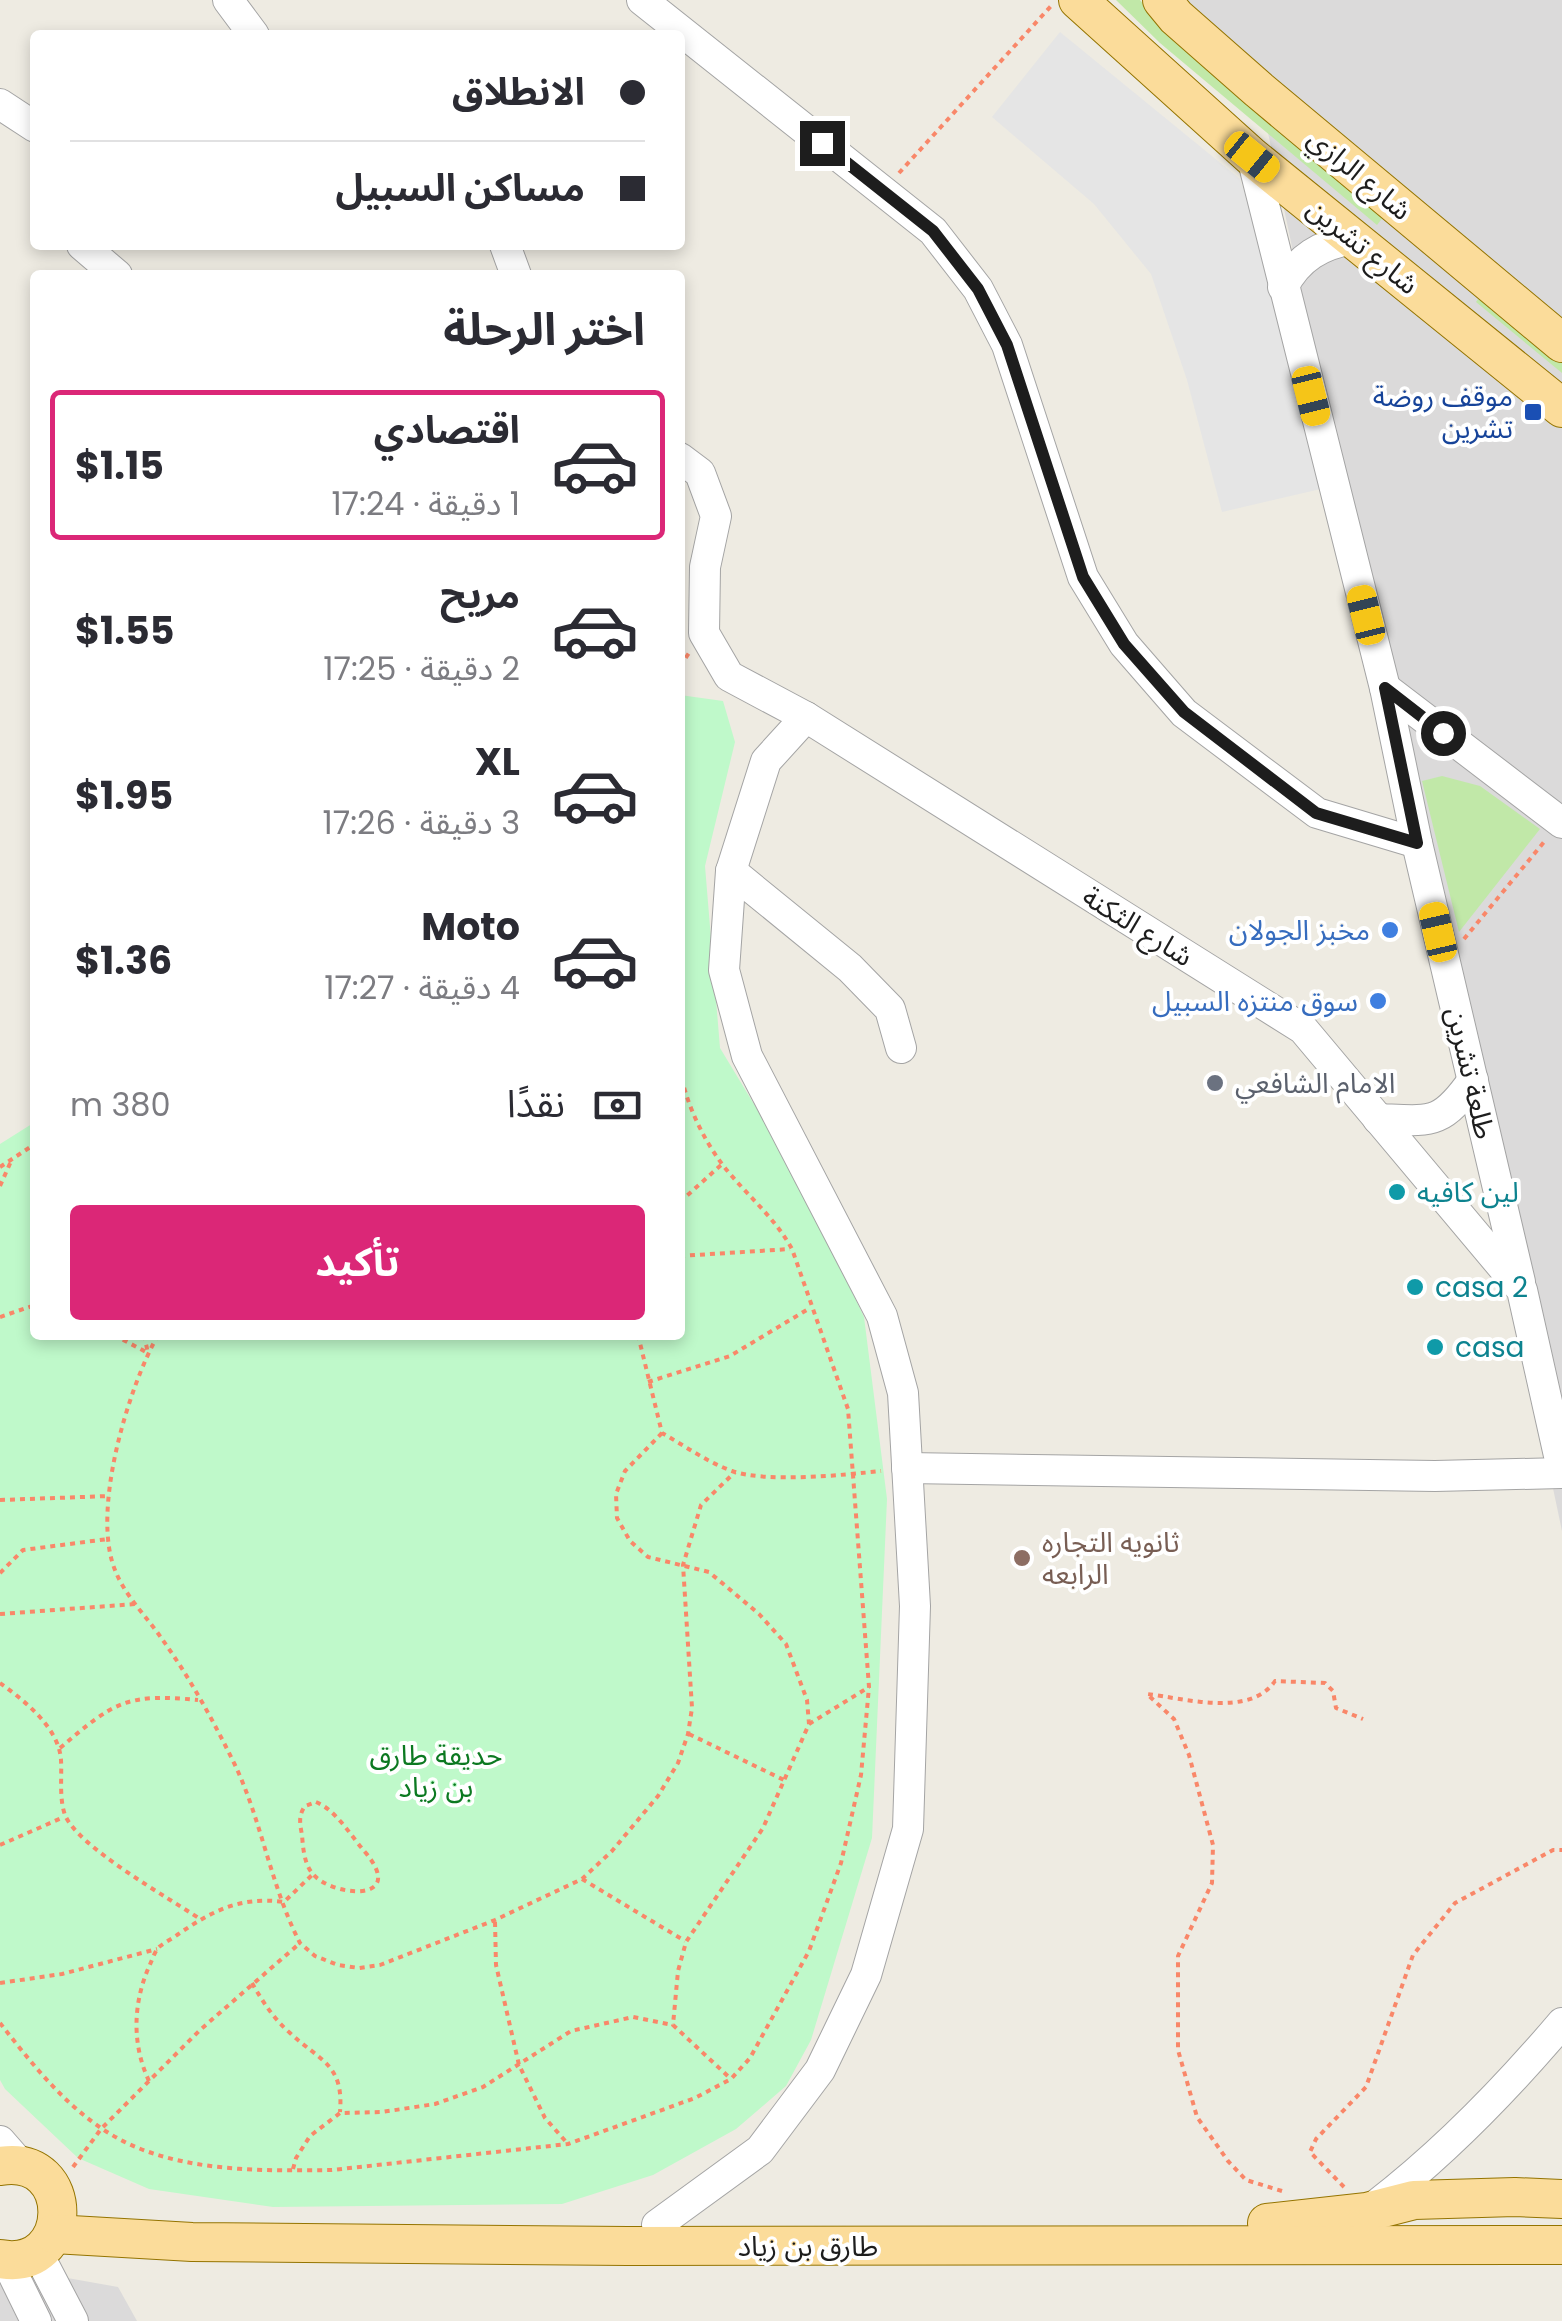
<!DOCTYPE html>
<html lang="ar">
<meta charset="utf-8">
<style>
body{margin:0;font-family:Poppins,"Noto Sans Arabic",sans-serif;background:#f2f2f3;color:#2b2b33;direction:rtl;height:100vh;display:flex;flex-direction:column;font-size:38px;white-space:nowrap}
*{box-sizing:border-box;margin:0}
p{font-size:32px;color:#7c7c81}
.icon{flex:none;width:55px;height:55px;fill:none;stroke:currentColor;stroke-width:2;stroke-linecap:round;stroke-linejoin:round}
.map{position:relative;flex:1;overflow:hidden;direction:ltr}
.details{position:absolute;left:30px;top:270px;width:655px;height:1070px;display:flex;flex-direction:column;background:#fff;border-radius:10px;box-shadow:0 5px 15px #0003;direction:rtl}
.details>*{flex:none}
.top-card{position:absolute;left:30px;top:30px;width:655px;height:220px;border-radius:10px;box-shadow:0 5px 15px #0003;direction:rtl;display:grid;align-content:center;height:220px;padding:0 40px;background:#fff}
.end{position:absolute;width:45px;height:45px;margin:-22px;border:12px solid #1d1d1d;background:#fff;box-shadow:0 0 0 5px #fff}
.from{border-radius:50%}
.car{position:absolute;width:30px;height:60px;margin:-30px -15px;border-radius:12px;box-shadow:0 0 8px 2px #0007;background:linear-gradient(#f5c518 24%,#345 0 40%,#f5c518 0 76%,#345 0 86%,#f5c518 0)}
.top-card b{display:flex;align-items:center;gap:35px;height:95px;font-size:38px}
.top-card b+b{border-top:2px solid #e1e1e2}
.top-card i{width:25px;height:25px;background:#2b2b33}
ul{padding:0;list-style:none}
li{display:flex;align-items:center;gap:30px;height:150px;margin:0 20px 15px;padding:0 20px;border:5px solid transparent;border-radius:10px}
li div{flex:1}
li b{display:block;font-size:38px}
li em{font-style:normal;font-weight:700}
li.selected{border-color:#db2777}
li>.icon{width:90px;height:90px;stroke-width:1.5}
h2{padding:0 40px;font-size:45px;line-height:120px}
.pay{display:flex;align-items:center;gap:25px;height:110px;padding:0 40px;font-size:38px}
.pay p{margin-inline-start:auto}
.primary-button{display:flex;gap:20px;margin-top:auto;padding:20px 40px}
.primary-button a{flex:1;height:115px;border-radius:10px;background:#db2777;color:#fff;font-size:40px;font-weight:700;line-height:115px;text-align:center}
.map>svg:first-child{display:block}
.residential{fill:#dbdada}
.grass{fill:#c1e8a8}
.park{fill:#bff9ca}
.parking{fill:#e5e5e5}
.lines{fill:none;stroke-linecap:round;stroke-linejoin:round}
.minor-casing{stroke:#a4a4a4;stroke-width:32}
.major-casing{stroke:#947401;stroke-width:40}
.path{stroke:#f98769;stroke-width:4;stroke-dasharray:5 5;stroke-linecap:butt}
.minor{stroke:#fff;stroke-width:30}
.major{stroke:#fbdc9a;stroke-width:38}
.route{stroke:#1d1d1d;stroke-width:12}
.transit-dot{fill:#1a4fb4;stroke:#fff;stroke-width:4}
.shop-dot{fill:#3f7fe0;stroke:#fff;stroke-width:4}
.worship-dot{fill:#6b7280;stroke:#fff;stroke-width:4}
.culture-dot{fill:#0f9aa8;stroke:#fff;stroke-width:4}
.education-dot{fill:#8d6e63;stroke:#fff;stroke-width:4}
.labels{text-anchor:middle;stroke-width:8;stroke-linejoin:round;paint-order:stroke}
.street-label{font-size:28px;fill:#1d1d1d;stroke:#fff}
.transit-label{font-size:28px;fill:#164399;stroke:#fff;text-anchor:end}
.shop-label{font-size:28px;fill:#366cbe;stroke:#fff;text-anchor:end}
.worship-label{font-size:28px;fill:#5b616d;stroke:#fff;text-anchor:start}
.culture-label{font-size:28px;fill:#0d838f;stroke:#fff;text-anchor:start}
.education-label{font-size:28px;fill:#785e54;stroke:#fff;text-anchor:start}
.park-label{font-size:28px;fill:#0c7921;stroke:#fff}
</style>
<div class="map">
<svg width="1562" height="2321" viewBox="0 0 1562 2321">
<rect width="100%" height="100%" fill="#eeebe2"/>
<g class="residential">
<polygon points="1172,0 1562,0 1562,1531 1259,90"/>
<polygon points="0,2266 118,2287 137,2321 0,2321"/>
</g>
<g class="grass">
<polygon points="1116,0 1140,0 1168,33 1387,212 1377,225 1160,43"/>
<polygon points="1482,293 1562,359 1562,373 1476,302"/>
<polygon points="1442,776 1480,786 1540,829 1459,932 1422,781"/>
</g>
<polygon class="park" points="680,695 723,701 735,742 705,866 720,1048 801,1182 864,1317 887,1499 872,1838 811,2040 786,2086 736,2129 653,2175 562,2204 273,2207 149,2189 78,2158 5,2089 0,2080 0,1144 35,1122 35,1335 680,1335"/>
<polygon class="parking" points="1060,32 1240,179 1270,269 1325,488 1222,512 1187,380 1151,274 1094,204 992,117"/>
<g class="lines">
<defs>
<g id="minor">
<polyline points="228,0 254,35"/>
<polyline points="642,0 933,231 978,289 1007,345 1083,577 1124,644 1184,713 1317,813 1417,843"/>
<polyline points="0,104 35,127"/>
<polyline points="1252,157 1385,688 1417,843 1520,1282"/>
<polyline points="82,245 117,275"/>
<polyline points="505,245 516,275"/>
<path d="M1283,287c15,-29 38,-43 71,-48"/>
<polyline points="680,458 700,473 716,516 705,567 704,633 729,676 806,717 1303,1029 1522,1290 1562,1469"/>
<polyline points="1385,688 1562,823"/>
<polyline points="731,871 850,968 890,1009 901,1048"/>
<path d="M1378,1119c53,2 63,7 95,-39"/>
<polyline points="907,1468 1435,1476 1562,1473"/>
<polyline points="0,2141 21,2165"/>
<path d="M1375,2206c69,-53 131,-117 187,-183"/>
<polyline points="657,2225 760,2150 820,2070 866,1975 908,1829 915,1606 903,1393 882,1316 747,1056 724,970 731,871 766,761 806,717"/>
<polyline points="37,2252 73,2321"/>
<polyline points="6,2260 36,2321"/>
</g>
<g id="major">
<polyline points="1078,0 1252,157 1562,408"/>
<polyline points="1162,0 1176,17 1259,90 1562,343"/>
<path d="M0,2166c78,-13 75,107 0,93"/>
<polyline points="1267,2223 1367,2212 1414,2200 1515,2197 1562,2199"/>
<polyline points="54,2234 192,2242 628,2246 1562,2245"/>
</g>
</defs>
<use href="#minor" class="minor-casing"/>
<use href="#major" class="major-casing"/>
<g class="path">
<polyline points="899,173 1051,6"/>
<polyline points="680,666 689,653"/>
<polyline points="1464,939 1544,842"/>
<polyline points="0,1167 35,1144"/>
<polyline points="0,1186 12,1159"/>
<polyline points="680,1202 721,1165"/>
<polyline points="680,1256 790,1249"/>
<polyline points="0,1317 35,1305"/>
<polyline points="114,1335 148,1353"/>
<polyline points="144,1335 148,1353"/>
<path d="M158,1335c-30,53 -67,176 -43,235 10,26 32,47 47,69 28,39 52,83 73,126 27,57 36,122 65,178l15,13 23,9 21,3 21,-3 115,-45 87,-41 30,-28 46,-55 20,-33 10,-29 4,-26 -9,-143 18,-60 34,-33"/>
<path d="M638,1335l24,98c23,13 45,29 70,38 34,12 112,4 149,0"/>
<polyline points="648,1382 730,1356 810,1308"/>
<polyline points="662,1433 625,1471 616,1494 617,1518 630,1541 648,1557 709,1572 759,1614 786,1644 807,1700 809,1724 763,1828 686,1942 678,1971 673,2025 731,2079"/>
<polyline points="0,1500 110,1496"/>
<polyline points="0,1573 23,1550 108,1539"/>
<polyline points="0,1614 136,1604"/>
<path d="M0,1683c25,18 59,45 61,77 1,18 -2,38 4,55 13,32 104,83 135,104"/>
<polyline points="809,1724 869,1687"/>
<polyline points="689,1734 784,1780"/>
<path d="M60,1748c54,-46 66,-55 138,-48"/>
<path d="M316,1802c20,8 35,34 49,50 44,52 -35,45 -53,21 -8,-10 -9,-26 -10,-38 -2,-11 -4,-19 3,-29z"/>
<polyline points="0,1845 64,1817"/>
<polyline points="582,1879 685,1941"/>
<polyline points="495,1922 496,1965 519,2065 545,2118 568,2144"/>
<polyline points="0,1983 62,1974 157,1949"/>
<path d="M252,1983c11,19 21,35 38,50 30,28 54,31 50,79"/>
<path d="M0,2023c29,37 61,78 101,105 65,45 155,43 231,42l236,-26 127,-46 36,-19 19,-21 59,-107 32,-88 20,-88 8,-88 -21,-278 -56,-160c-18,-33 -47,-55 -70,-85 -20,-27 -36,-61 -42,-94"/>
<path d="M149,2081c-17,-36 -16,-76 -1,-112 3,-6 6,-16 10,-21 5,-5 14,-9 19,-13 35,-24 63,-39 107,-33l28,-27"/>
<polyline points="73,2167 101,2129 200,2030 300,1943"/>
<polyline points="293,2169 296,2158 310,2136 340,2113 382,2112 435,2104 483,2087 571,2031 633,2017 673,2025"/>
<polyline points="1344,2187 1310,2152 1316,2139 1366,2087 1413,1955 1455,1903 1553,1850 1562,1850"/>
<path d="M1282,2191l-36,-11 -18,-19 -31,-44 -19,-67v-94l34,-73 1,-38 -24,-90 -15,-36 -27,-25c36,4 103,24 128,-13l50,2 8,8 3,17 27,11"/>
</g>
<use href="#minor" class="minor"/>
<use href="#major" class="major"/>
</g>
<g class="lines">
<polyline class="route" points="822,143 933,231 978,289 1007,345 1083,577 1124,644 1184,712 1316,813 1417,843 1385,688 1443,733"/>
</g>
<rect class="transit-dot" x="1523" y="402" width="20" height="20" rx="5"/>
<g class="shop-dot">
<circle cx="1390" cy="930" r="10"/>
<circle cx="1378" cy="1001" r="10"/>
</g>
<circle class="worship-dot" cx="1215" cy="1083" r="10"/>
<g class="culture-dot">
<circle cx="1397" cy="1192" r="10"/>
<circle cx="1415" cy="1287" r="10"/>
<circle cx="1435" cy="1347" r="10"/>
</g>
<circle class="education-dot" cx="1022" cy="1558" r="10"/>
<g class="labels">
<g class="street-label">
<text transform="translate(1360 174) rotate(40)" y="10">شارع الرازي</text>
<text transform="translate(1363 246) rotate(39)" y="10">شارع تشرين</text>
<text transform="translate(1138 926) rotate(32)" y="10">شارع الثكنة</text>
<text transform="translate(1471 1073) rotate(77)" y="10">طلعة تشرين</text>
<text x="808" y="2256">طارق بن زياد</text>
</g>
<g class="transit-label">
<text x="1513" y="406">موقف روضة<tspan x="1513" dy="32">تشرين</tspan></text>
</g>
<g class="shop-label">
<text x="1370" y="940">مخبز الجولان</text>
<text x="1358" y="1011">سوق منتزه السبيل</text>
</g>
<g class="worship-label">
<text x="1235" y="1093">الامام الشافعي</text>
</g>
<g class="culture-label">
<text x="1417" y="1202">لين كافيه</text>
<text x="1435" y="1297">casa 2</text>
<text x="1455" y="1357">casa</text>
</g>
<g class="education-label">
<text x="1042" y="1552">ثانويه التجاره<tspan x="1042" dy="32">الرابعه</tspan></text>
</g>
<g class="park-label">
<text x="436" y="1765">حديقة طارق<tspan x="436" dy="32">بن زياد</tspan></text>
</g>
</g>
</svg>
<i class="end from" style="left:1443px;top:733px"></i>
<i class="end" style="left:822px;top:143px"></i>
<i class="car" style="left:1252px;top:157px;rotate:129deg"></i>
<i class="car" style="left:1311px;top:396px;rotate:166deg"></i>
<i class="car" style="left:1366px;top:615px;rotate:346deg"></i>
<i class="car" style="left:1438px;top:932px;rotate:347deg"></i>
<div class="top-card">
<b><i class="from"></i>الانطلاق</b>
<b><i></i>مساكن السبيل</b>
</div>
<section class="details">
<h2>اختر الرحلة</h2>
<ul>
<li class="selected"><svg class="icon" aria-label="car" viewBox="0 0 24 24"><path d="M5 17H2v-5l4-1 3-4h7l3 4 3 1v5h-3M9 17h6M6 11h13"/><circle cx="7" cy="17" r="2"/><circle cx="17" cy="17" r="2"/></svg><div><b>اقتصادي</b><p>1 دقيقة · 17:24</p></div><em>$1.15</em></li>
<li><svg class="icon" aria-label="car" viewBox="0 0 24 24"><path d="M5 17H2v-5l4-1 3-4h7l3 4 3 1v5h-3M9 17h6M6 11h13"/><circle cx="7" cy="17" r="2"/><circle cx="17" cy="17" r="2"/></svg><div><b>مريح</b><p>2 دقيقة · 17:25</p></div><em>$1.55</em></li>
<li><svg class="icon" aria-label="car" viewBox="0 0 24 24"><path d="M5 17H2v-5l4-1 3-4h7l3 4 3 1v5h-3M9 17h6M6 11h13"/><circle cx="7" cy="17" r="2"/><circle cx="17" cy="17" r="2"/></svg><div><b>XL</b><p>3 دقيقة · 17:26</p></div><em>$1.95</em></li>
<li><svg class="icon" aria-label="car" viewBox="0 0 24 24"><path d="M5 17H2v-5l4-1 3-4h7l3 4 3 1v5h-3M9 17h6M6 11h13"/><circle cx="7" cy="17" r="2"/><circle cx="17" cy="17" r="2"/></svg><div><b>Moto</b><p>4 دقيقة · 17:27</p></div><em>$1.36</em></li>
</ul>
<div class="pay"><svg class="icon" aria-label="cash" viewBox="0 0 24 24"><path d="M3 7h18v10H3z"/><circle cx="12" cy="12" r="2"/></svg>نقدًا<p>380 m</p></div>
<div class="primary-button"><a>تأكيد</a></div>
</section>
</div>
